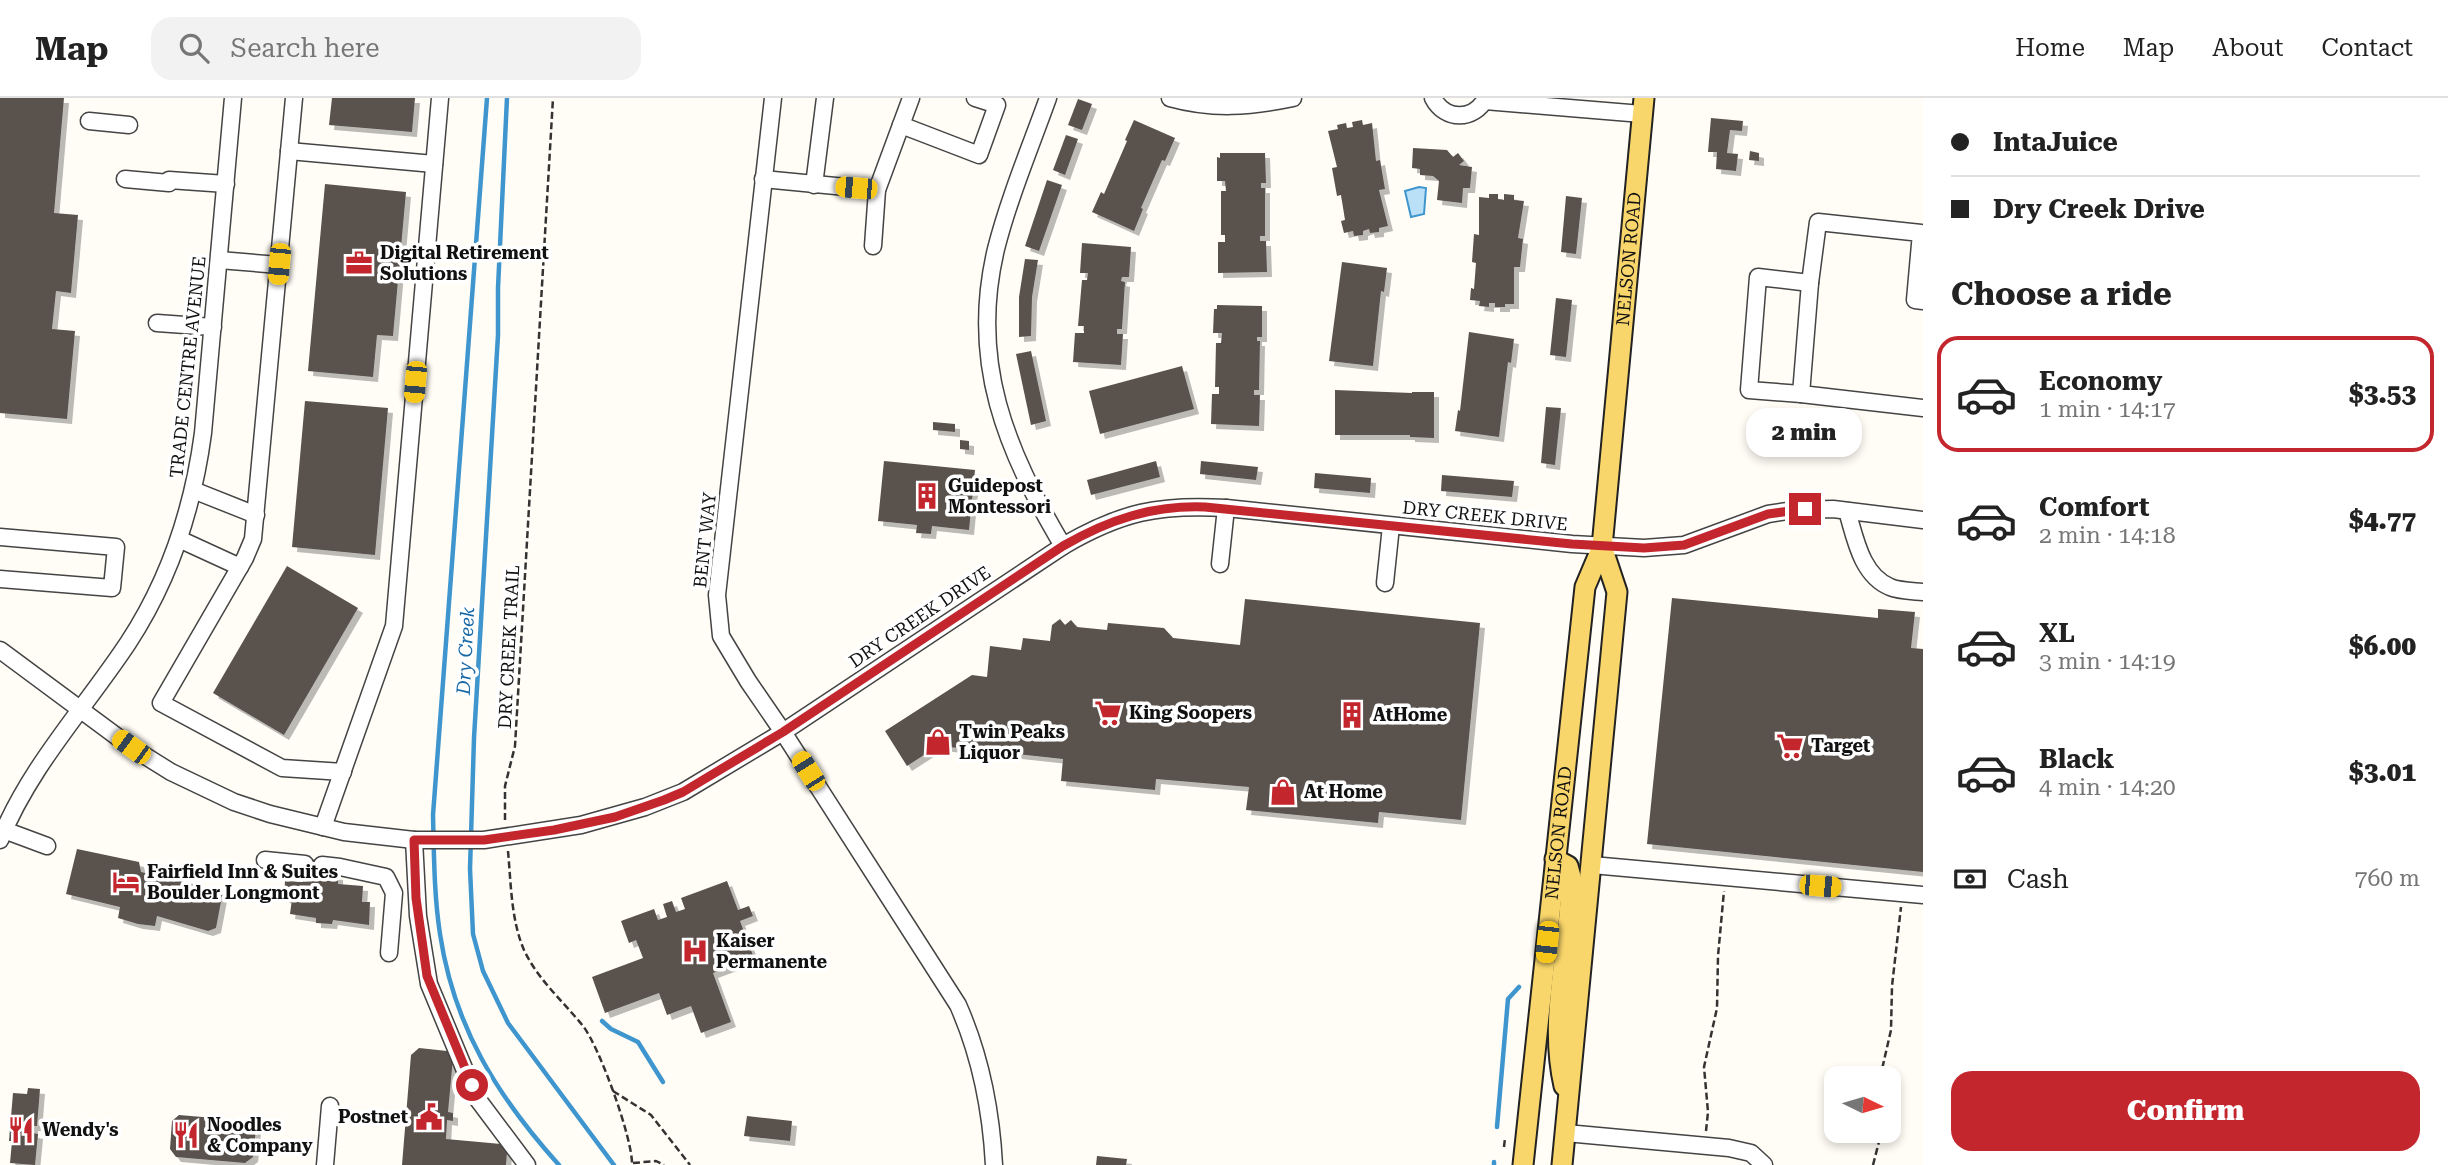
<!DOCTYPE html>
<meta charset="utf-8">
<style>
body{margin:0;font-family:"Roboto Serif",serif;background:#f2f2f2;color:#222;height:100vh;display:flex;flex-direction:column;font-size:26px;white-space:nowrap}
*{box-sizing:border-box;margin:0}
p{font-size:23px;color:#767676}
.icon{flex:none;width:38px;height:38px;fill:none;stroke:currentColor;stroke-width:2;stroke-linecap:round;stroke-linejoin:round}
.map{position:relative;flex:1;overflow:hidden}
.details{display:flex;flex-direction:column;background:#fff;width:525px}
.details>*{flex:none}
.top-card{display:grid;align-content:center;height:154px;padding:0 28px;background:#fff}
.needle{width:46px;rotate:95deg}
.controls{position:absolute;left:1824px;top:968px;display:grid;gap:14px}
.controls a{display:grid;place-items:center;width:77px;height:77px;border-radius:14px;background:#fff;box-shadow:0 4px 10px #0003;font-size:35px}
.end{position:absolute;width:32px;height:32px;margin:-16px;border:9px solid #c4262e;background:#fff;box-shadow:0 0 0 4px #fff}
.from{border-radius:50%}
.bubble{position:absolute;height:49px;border-radius:21px;background:#fff;box-shadow:0 4px 10px #0003;font-size:23px;font-weight:800;line-height:49px;text-align:center}
.car{position:absolute;width:21px;height:42px;margin:-21px -10px;border-radius:9px;box-shadow:0 0 5px 2px #0007;background:linear-gradient(#f5c518 24%,#345 0 40%,#f5c518 0 76%,#345 0 86%,#f5c518 0)}
.top-card b{display:flex;align-items:center;gap:24px;height:66px;font-size:26px}
.top-card b+b{border-top:2px solid #e0e0e0}
.top-card i{width:18px;height:18px;background:#222}
ul{padding:0;list-style:none}
li{display:flex;align-items:center;gap:21px;height:116px;margin:0 14px 10px;padding:0 14px;border:4px solid transparent;border-radius:21px}
li div{flex:1}
li b{display:block;font-size:26px}
li em{font-style:normal;font-weight:800}
li.on{border-color:#c4262e}
li>.icon{width:63px;height:63px;stroke-width:1.5}
h2{padding:0 28px;font-size:32px;line-height:84px}
.pay{display:flex;align-items:center;gap:18px;height:77px;padding:0 28px;font-size:26px}
.pay p{margin-inline-start:auto}
.action{display:flex;gap:14px;margin-top:auto;padding:14px 28px}
.action a{flex:1;height:80px;border-radius:21px;background:#c4262e;color:#fff;font-size:28px;font-weight:800;line-height:80px;text-align:center}
header{display:flex;align-items:center;gap:42px;box-sizing:border-box;height:98px;padding:0 35px;background:#fff;border-bottom:2px solid #e0e0e0}
header strong{font-size:33px}
nav{display:flex;gap:38px;margin-inline-start:auto;font-size:24px}
.search{width:490px;height:63px;background:#f2f2f2;display:flex;align-items:center;gap:18px;box-sizing:border-box;padding:0 24px;border-radius:21px;color:#767676;font-size:26px}
main{display:flex;flex:1;min-height:0}
.map>svg:first-child{display:block}
.water{fill:#b9e0f7;stroke:#3f96cf;stroke-width:2}
.lines{fill:none;stroke-linecap:round;stroke-linejoin:round}
.stream{stroke:#3f96cf;stroke-width:4.5}
.building{fill:#5a524d;filter:url(#shadow)}
.minor-casing{stroke:#444;stroke-width:19}
.major-casing{stroke:#222;stroke-width:23}
.path{stroke:#333;stroke-width:2.5;stroke-dasharray:7 3.5;stroke-linecap:butt}
.minor{stroke:#fff;stroke-width:16}
.major{stroke:#f9d66b;stroke-width:19}
.route{stroke:#c4262e;stroke-width:9}
.labels{text-anchor:middle;stroke-width:7;stroke-linejoin:round;paint-order:stroke}
.poi-label{font-size:18px;font-weight:bold;fill:#111;stroke:#fff;text-anchor:start}
.street-label{font-size:18px;fill:#111;stroke:#fff}
.water-label{font-size:19px;font-style:italic;fill:#1768a6;stroke:#fff}
</style>
<header>
<strong>Map</strong>
<div class="search"><svg class="icon" aria-label="search" viewBox="0 0 24 24"><circle cx="10" cy="10" r="6"/><path d="M15 15l6 6"/></svg>Search here</div>
<nav><a>Home</a><a>Map</a><a>About</a><a>Contact</a></nav>
</header>
<main>
<div class="map">
<svg width="1923" height="1067" viewBox="0 0 1923 1067">
<defs>
<filter id="shadow"><feDropShadow dx="5" dy="5" stdDeviation="0" flood-color="#0004"/></filter>
</defs>
<rect width="100%" height="100%" fill="#fffdf5"/>
<polygon class="water" points="1419,89 1426,90 1424,116 1411,119 1405,93"/>
<g class="lines">
<g class="stream">
<path d="M487,0l-54,717c1,40 1,80 7,119 14,93 57,162 119,231"/>
<polyline points="507,0 498,190 498,237 474,640 470,771 473,836 483,873 508,925 614,1067"/>
<polyline points="602,923 611,931 638,944 663,984"/>
<polyline points="1497,1029 1508,901 1519,889"/>
<polyline points="1494,1067 1494,1064"/>
</g>
</g>
<g class="building">
<polygon points="0,0 64,0 54,115 78,117 71,195 56,193 52,231 75,233 67,321 0,315"/>
<polygon points="332,0 415,0 412,34 329,27"/>
<polygon points="1078,1 1092,6 1082,32 1068,27"/>
<polygon points="1711,20 1743,23 1742,33 1730,32 1727,55 1738,56 1736,73 1716,71 1717,54 1708,54"/>
<polygon points="1134,22 1175,40 1165,63 1162,62 1141,110 1143,111 1134,133 1092,114 1101,94 1104,96 1127,43 1125,42"/>
<polygon points="1362,22 1363,27 1372,25 1376,63 1380,62 1385,91 1379,92 1388,128 1379,130 1379,134 1370,135 1369,131 1363,133 1363,137 1354,138 1353,133 1344,135 1341,123 1345,122 1341,97 1337,98 1332,70 1337,69 1328,33 1338,31 1337,27 1346,25 1347,30 1353,29 1352,24"/>
<polygon points="1066,37 1078,41 1065,77 1053,72"/>
<polygon points="1413,50 1447,52 1453,59 1458,55 1464,63 1459,67 1472,69 1470,90 1463,90 1462,105 1437,102 1439,83 1433,78 1420,77 1420,71 1412,70"/>
<polygon points="1750,53 1759,55 1759,63 1749,62"/>
<polygon points="1220,55 1265,55 1266,85 1261,85 1261,90 1265,90 1265,138 1260,138 1260,143 1266,143 1267,174 1218,175 1218,144 1225,144 1225,137 1221,137 1221,93 1226,93 1225,83 1217,83 1217,59 1220,60"/>
<polygon points="1047,82 1062,87 1039,153 1025,148"/>
<polygon points="325,86 406,94 393,238 377,237 373,279 308,273"/>
<polygon points="1489,96 1498,96 1498,101 1504,102 1504,96 1514,97 1514,102 1524,103 1518,140 1523,141 1520,169 1514,169 1514,206 1505,206 1505,209 1495,209 1495,205 1489,205 1489,209 1479,208 1480,203 1470,202 1471,190 1474,191 1476,165 1472,164 1474,136 1479,137 1479,99 1489,100"/>
<polygon points="1566,98 1582,100 1576,156 1561,154"/>
<polygon points="1082,145 1131,149 1129,179 1122,179 1121,183 1125,184 1122,231 1117,231 1117,236 1123,236 1121,267 1073,264 1075,235 1084,235 1084,228 1078,228 1082,182 1087,182 1088,175 1080,175"/>
<polygon points="1025,161 1038,162 1032,199 1031,238 1019,239 1019,199"/>
<polygon points="1342,164 1387,170 1384,194 1381,193 1373,268 1329,263"/>
<polygon points="1556,200 1572,202 1566,259 1550,257"/>
<polygon points="1217,207 1262,208 1262,239 1257,239 1257,243 1260,243 1259,292 1254,292 1254,297 1260,297 1259,328 1211,326 1212,296 1219,296 1219,289 1215,289 1216,245 1221,245 1222,235 1213,235 1214,211 1217,211"/>
<polygon points="1469,234 1514,241 1511,265 1508,264 1499,339 1455,333 1458,312 1460,313"/>
<polygon points="1031,253 1046,323 1031,327 1016,256"/>
<polygon points="1182,268 1194,311 1100,336 1089,293"/>
<polygon points="1335,292 1412,295 1412,294 1434,294 1434,340 1410,339 1410,337 1335,337"/>
<polygon points="305,303 388,310 375,457 292,449"/>
<polygon points="1546,309 1561,310 1555,367 1541,365"/>
<polygon points="933,324 955,326 955,334 933,332"/>
<polygon points="960,342 969,343 969,352 960,351"/>
<polygon points="884,363 975,372 969,432 932,428 931,436 916,435 917,427 878,423"/>
<polygon points="1156,363 1160,379 1091,397 1087,382"/>
<polygon points="1201,363 1258,369 1256,382 1200,376"/>
<polygon points="1315,375 1371,380 1370,395 1314,390"/>
<polygon points="1442,377 1514,383 1512,399 1441,393"/>
<polygon points="287,468 358,510 284,637 213,595"/>
<polygon points="1672,500 1878,520 1878,511 1915,514 1911,550 1923,551 1923,774 1647,746"/>
<polygon points="1245,501 1480,525 1461,722 1379,714 1378,725 1246,712 1249,689 1156,681 1155,692 1061,683 1063,661 979,652 938,648 907,668 885,633 972,577 987,579 990,548 1021,552 1023,540 1050,543 1052,527 1060,521 1065,527 1071,522 1077,529 1107,532 1108,525 1164,530 1173,540 1240,547"/>
<polygon points="77,751 139,764 141,774 223,793 216,830 208,833 157,818 155,828 138,826 118,820 120,809 66,796"/>
<polygon points="305,761 323,762 322,776 338,777 338,786 363,788 362,804 370,804 369,827 333,822 332,826 316,825 316,820 290,816 292,801 284,800 285,783 303,784"/>
<polygon points="727,783 738,812 749,808 753,818 740,823 754,860 713,875 731,924 701,935 691,908 667,917 659,895 605,915 592,879 643,860 636,842 629,845 621,823 654,811 658,822 667,819 663,806 672,803 676,814 685,811 681,800"/>
<polygon points="419,950 447,953 453,960 448,1014 453,1015 453,1023 447,1022 446,1041 501,1046 507,1054 506,1067 402,1067 411,957"/>
<polygon points="28,990 40,991 37,1028 33,1028 33,1035 38,1036 35,1067 10,1065 12,1043 9,1043 13,995 27,996"/>
<polygon points="179,1017 249,1023 256,1031 253,1059 245,1065 176,1059 170,1051 172,1023"/>
<polygon points="747,1018 792,1023 790,1043 744,1038"/>
<polygon points="1097,1058 1127,1061 1126,1067 1096,1067"/>
</g>
<g class="lines">
<defs>
<g id="minor">
<polyline points="294,0 253,441 245,460 161,605 282,670 343,674"/>
<path d="M773,0l-56,497 4,41 27,45 35,51 175,273c23,52 33,103 36,160"/>
<path d="M1048,0c-18,50 -39,100 -52,151 -27,113 10,201 67,297"/>
<path d="M1170,0c43,12 80,9 123,0"/>
<path d="M1433,0c12,23 41,23 53,0"/>
<polyline points="1485,3 1642,16"/>
<polyline points="89,23 129,27"/>
<polyline points="901,27 979,57 997,7 975,0"/>
<polyline points="289,53 434,66"/>
<polyline points="125,81 169,85"/>
<polyline points="763,81 877,92"/>
<polyline points="169,82 226,86"/>
<polyline points="814,87 825,0"/>
<polyline points="873,148 877,92 911,0"/>
<polyline points="219,162 279,167"/>
<polyline points="1923,203 1915,202 1921,135 1818,124 1810,185 1801,296 1923,310"/>
<polyline points="157,225 213,229"/>
<polyline points="1801,296 1749,292 1758,179 1810,185"/>
<polyline points="193,392 256,417"/>
<path d="M1847,413c8,26 14,64 43,76 9,4 23,4 33,5"/>
<polyline points="0,439 116,449 112,490 0,481"/>
<polyline points="179,441 240,469"/>
<polyline points="1220,466 1226,410"/>
<polyline points="1385,485 1391,428"/>
<path d="M0,552l131,97 40,25 63,30 36,12 74,18 70,8h70l97,-15 64,-18 38,-15 100,-60 280,-186c58,-34 96,-42 163,-38l346,36 72,4 40,-3 84,-31 26,-4 39,-1 90,11"/>
<polyline points="323,729 394,528 440,0"/>
<polyline points="4,732 47,748"/>
<path d="M0,742c30,-74 85,-132 128,-197 42,-64 65,-135 75,-210l30,-335"/>
<polyline points="414,742 418,818 429,886 476,999 527,1067"/>
<polyline points="265,762 305,766"/>
<polyline points="322,767 340,769 386,779 394,795 389,855"/>
<polyline points="1592,767 1923,797"/>
<polyline points="1566,1035 1729,1050 1751,1055 1764,1067"/>
<polyline points="325,1067 330,1008"/>
</g>
<g id="major">
<path d="M1555,761l13,7 3,11c0,70 -23,139 -7,209"/>
<path id="s1" d="M1523,1067l62,-578 17,-40 42,-449"/>
<polyline points="1562,1067 1617,494 1602,449"/>
</g>
</defs>
<use href="#minor" class="minor-casing"/>
<use href="#major" class="major-casing"/>
<g class="path">
<polyline points="505,722 505,688 515,648 553,0"/>
<path d="M508,753c3,32 3,69 16,99 14,30 39,51 59,76 16,20 50,113 49,139"/>
<polyline points="1880,980 1891,932 1892,888 1901,809"/>
<polyline points="613,993 651,1017 690,1067"/>
<polyline points="1706,1033 1708,1014 1704,969 1717,910 1718,858 1724,793"/>
<polyline points="1504,1049 1505,1040"/>
<polyline points="633,1065 656,1063 664,1067"/>
<polyline points="1873,1067 1882,1032"/>
</g>
<use href="#minor" class="minor"/>
<use href="#major" class="major"/>
</g>
<g class="lines">
<path class="route" d="M472,987l-45,-109 -11,-78 -2,-58h70l70,-10 61,-13 49,-17 19,-8 100,-60 280,-186c45,-26 89,-41 142,-39l367,37 72,4 40,-3 84,-31 37,-5"/>
</g>
<defs>
<symbol id="office-bare" viewBox="-9 -9 18 18"><path d="M-6-3h4V-5.5h4V-3h4V5H-6ZM-1-4.5V-3h2v-1.5ZM-6 0V1H6V0Z" fill="#c4262e" stroke="#fff" stroke-width="2.5" paint-order="stroke"/></symbol>
<symbol id="building-bare" viewBox="-9 -9 18 18"><path d="M-4-6H4V6H1V3H-1V6H-4ZM-2.5-4.3h1.7v1.8h-1.7ZM.8-4.3h1.7v1.8H.8ZM-2.5-1h1.7V.8h-1.7ZM.8-1h1.7V.8H.8Z" fill="#c4262e" stroke="#fff" stroke-width="2.5" paint-order="stroke"/></symbol>
<symbol id="supermarket-bare" viewBox="-9 -9 18 18"><path d="M-6-5.5h2.5l.6 2H6L4.5 2H-2.5L-4.4-4H-6ZM-1.5 3.2a1.3 1.3 0 1 0 .1 0ZM3 3.2a1.3 1.3 0 1 0 .1 0Z" fill="#c4262e" stroke="#fff" stroke-width="2.5" paint-order="stroke"/></symbol>
<symbol id="shop-bare" viewBox="-9 -9 18 18"><path d="M-5-2.5h2.3a2.7 3.5 0 0 1 5.4 0H5L5.5 6h-11ZM-1.5-2.5h3a1.5 2.3 0 0 0-3 0Z" fill="#c4262e" stroke="#fff" stroke-width="2.5" paint-order="stroke"/></symbol>
<symbol id="hotel-bare" viewBox="-9 -9 18 18"><path d="M-6-4.5h1.5V1H6V5H4.5V3h-9V5H-6ZM-4 0a1.8 1.8 0 1 1 3.6 0ZM.5 0V-2.5h3Q6-2.5 6 0Z" fill="#c4262e" stroke="#fff" stroke-width="2.5" paint-order="stroke"/></symbol>
<symbol id="hospital-bare" viewBox="-9 -9 18 18"><path d="M-5-5h3v3.5h4V-5h3V5h-3V1.5h-4V5h-3Z" fill="#c4262e" stroke="#fff" stroke-width="2.5" paint-order="stroke"/></symbol>
<symbol id="civic-bare" viewBox="-9 -9 18 18"><path d="M-.6-6.5H3V-4.5H.6V-3L4-1V1h2V6H-6V1h2V-1L-.6-3ZM-1.2 2.5V6h2.4V2.5Z" fill="#c4262e" stroke="#fff" stroke-width="2.5" paint-order="stroke"/></symbol>
<symbol id="restaurant-bare" viewBox="-9 -9 18 18"><path d="M-5-6h1v4h1v-4h1v4h1v-4h1v5L-1.5 .5V6h-2V.5L-5-1ZM5-6V6H3V1.5H1.5Q1.5-4 5-6Z" fill="#c4262e" stroke="#fff" stroke-width="2.5" paint-order="stroke"/></symbol>
</defs>
<g fill-rule="evenodd">
<use href="#office-bare" x="340" y="146" width="38" height="38"/>
<use href="#building-bare" x="908" y="379" width="38" height="38"/>
<use href="#supermarket-bare" x="1089" y="596" width="38" height="38"/>
<use href="#building-bare" x="1333" y="598" width="38" height="38"/>
<use href="#shop-bare" x="919" y="625" width="38" height="38"/>
<use href="#supermarket-bare" x="1771" y="629" width="38" height="38"/>
<use href="#shop-bare" x="1264" y="675" width="38" height="38"/>
<use href="#hotel-bare" x="107" y="765" width="38" height="38"/>
<use href="#hospital-bare" x="676" y="834" width="38" height="38"/>
<use href="#civic-bare" x="410" y="1000" width="38" height="38"/>
<use href="#restaurant-bare" x="2" y="1013" width="38" height="38"/>
<use href="#restaurant-bare" x="167" y="1018" width="38" height="38"/>
</g>
<g class="labels">
<g class="poi-label">
<text x="380" y="161">Digital Retirement<tspan x="380" dy="21">Solutions</tspan></text>
<text x="948" y="394">Guidepost<tspan x="948" dy="21">Montessori</tspan></text>
<text x="1129" y="621">King Soopers</text>
<text x="1373" y="623">AtHome</text>
<text x="959" y="640">Twin Peaks<tspan x="959" dy="21">Liquor</tspan></text>
<text x="1811" y="654">Target</text>
<text x="1304" y="700">At Home</text>
<text x="147" y="780">Fairfield Inn &amp; Suites<tspan x="147" dy="21">Boulder Longmont</tspan></text>
<text x="716" y="849">Kaiser<tspan x="716" dy="21">Permanente</tspan></text>
<text x="408" y="1025" text-anchor="end">Postnet</text>
<text x="207" y="1033">Noodles<tspan x="207" dy="21">&amp; Company</tspan></text>
<text x="42" y="1038">Wendy's</text>
</g>
<g class="street-label">
<text dy="6" stroke="none"><textPath href="#s1" startOffset="914">NELSON ROAD</textPath></text>
<text transform="translate(188 269) rotate(-84)" y="6">TRADE CENTRE AVENUE</text>
<text transform="translate(1485 418) rotate(6)" y="6">DRY CREEK DRIVE</text>
<text transform="translate(705 442) rotate(-84)" y="6">BENT WAY</text>
<text transform="translate(920 519) rotate(-34)" y="6">DRY CREEK DRIVE</text>
<text transform="translate(509 549) rotate(-87)" y="6">DRY CREEK TRAIL</text>
<text dy="6" stroke="none"><textPath href="#s1" startOffset="334">NELSON ROAD</textPath></text>
</g>
<g class="water-label">
<text transform="translate(465 553) rotate(-87)" y="7">Dry Creek</text>
</g>
</g>
</svg>
<div class="controls">
<a><svg class="needle" viewBox="-14 -14 28 28"><path d="M0-13l5 13h-10z" fill="#e53935"/><path d="M0 13l5-13h-10z" fill="#767676"/></svg></a>
</div>
<i class="end from" style="left:472px;top:987px"></i>
<i class="end" style="left:1805px;top:411px"></i>
<div class="bubble" style="left:1746px;top:310px;width:116px">2 min</div>
<i class="car" style="left:856px;top:90px;rotate:275deg"></i>
<i class="car" style="left:279px;top:166px;rotate:185deg"></i>
<i class="car" style="left:415px;top:284px;rotate:185deg"></i>
<i class="car" style="left:131px;top:649px;rotate:306deg"></i>
<i class="car" style="left:808px;top:673px;rotate:328deg"></i>
<i class="car" style="left:1820px;top:788px;rotate:95deg"></i>
<i class="car" style="left:1547px;top:844px;rotate:186deg"></i>
</div>
<section class="details">
<div class="top-card">
<b><i class="from"></i>IntaJuice</b>
<b><i></i>Dry Creek Drive</b>
</div>
<h2>Choose a ride</h2>
<ul>
<li class="on"><svg class="icon" aria-label="car" viewBox="0 0 24 24"><path d="M5 17H2v-5l4-1 3-4h7l3 4 3 1v5h-3M9 17h6M6 11h13"/><circle cx="7" cy="17" r="2"/><circle cx="17" cy="17" r="2"/></svg><div><b>Economy</b><p>1 min · 14:17</p></div><em>$3.53</em></li>
<li><svg class="icon" aria-label="car" viewBox="0 0 24 24"><path d="M5 17H2v-5l4-1 3-4h7l3 4 3 1v5h-3M9 17h6M6 11h13"/><circle cx="7" cy="17" r="2"/><circle cx="17" cy="17" r="2"/></svg><div><b>Comfort</b><p>2 min · 14:18</p></div><em>$4.77</em></li>
<li><svg class="icon" aria-label="car" viewBox="0 0 24 24"><path d="M5 17H2v-5l4-1 3-4h7l3 4 3 1v5h-3M9 17h6M6 11h13"/><circle cx="7" cy="17" r="2"/><circle cx="17" cy="17" r="2"/></svg><div><b>XL</b><p>3 min · 14:19</p></div><em>$6.00</em></li>
<li><svg class="icon" aria-label="car" viewBox="0 0 24 24"><path d="M5 17H2v-5l4-1 3-4h7l3 4 3 1v5h-3M9 17h6M6 11h13"/><circle cx="7" cy="17" r="2"/><circle cx="17" cy="17" r="2"/></svg><div><b>Black</b><p>4 min · 14:20</p></div><em>$3.01</em></li>
</ul>
<div class="pay"><svg class="icon" aria-label="cash" viewBox="0 0 24 24"><path d="M3 7h18v10H3z"/><circle cx="12" cy="12" r="2"/></svg>Cash<p>760 m</p></div>
<div class="action"><a>Confirm</a></div>
</section>
</main>
